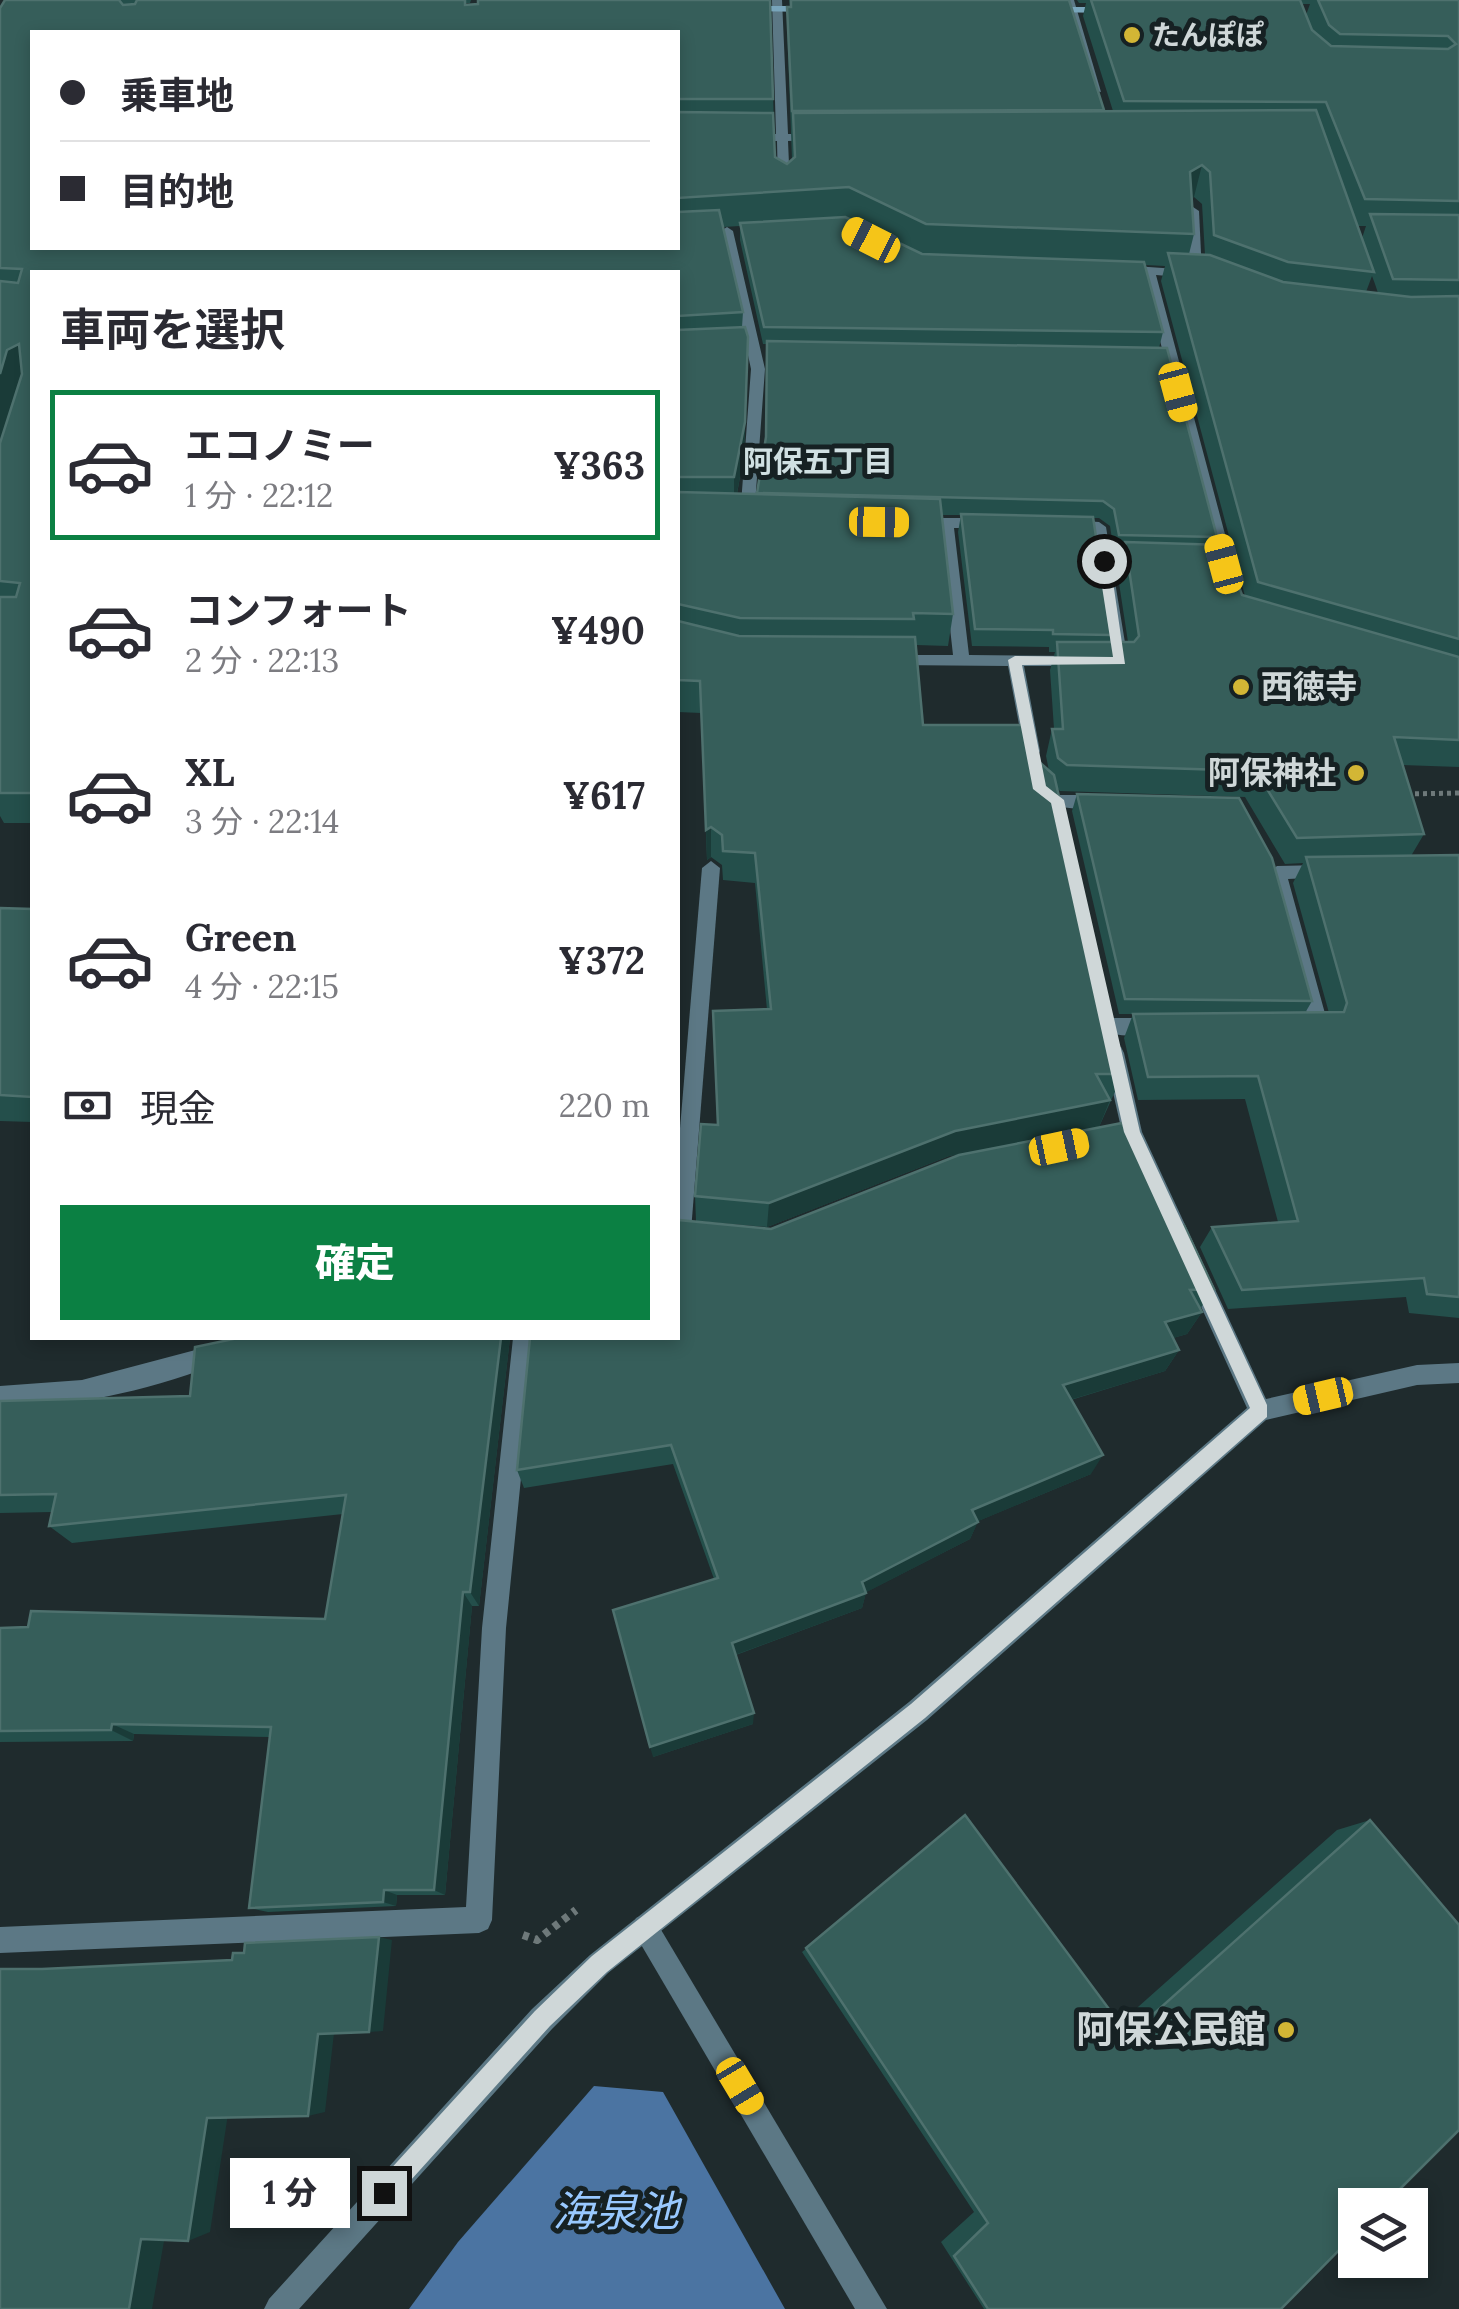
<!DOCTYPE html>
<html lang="ja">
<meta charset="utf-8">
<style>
body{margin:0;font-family:Lora,"Noto Sans JP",serif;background:#f2f2f3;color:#2b2b33;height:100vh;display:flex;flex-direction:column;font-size:38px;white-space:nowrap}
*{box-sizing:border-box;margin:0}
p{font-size:32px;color:#7c7c81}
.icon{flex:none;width:55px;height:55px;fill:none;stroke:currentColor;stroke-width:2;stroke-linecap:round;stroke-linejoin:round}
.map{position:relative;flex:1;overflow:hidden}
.drawer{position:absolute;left:30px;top:270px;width:650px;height:1070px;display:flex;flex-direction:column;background:#fff;border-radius:0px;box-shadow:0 5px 15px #0003}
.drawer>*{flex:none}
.guide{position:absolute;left:30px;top:30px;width:650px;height:220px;border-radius:0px;box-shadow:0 5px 15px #0003;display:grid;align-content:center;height:220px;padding:0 30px;background:#fff}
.buttons{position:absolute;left:1338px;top:2188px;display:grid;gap:20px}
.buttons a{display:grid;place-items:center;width:90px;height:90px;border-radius:0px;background:#fff;box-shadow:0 5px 15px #0003;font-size:50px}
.end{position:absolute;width:45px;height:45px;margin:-22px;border:12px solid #cfd7d8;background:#111;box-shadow:0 0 0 5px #111}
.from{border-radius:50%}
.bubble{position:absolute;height:70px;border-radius:0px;background:#fff;box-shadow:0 5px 15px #0003;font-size:32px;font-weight:800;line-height:70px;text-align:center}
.car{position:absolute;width:30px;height:60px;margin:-30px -15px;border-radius:12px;box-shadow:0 0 8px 2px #0007;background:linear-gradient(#f5c518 24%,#345 0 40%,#f5c518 0 76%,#345 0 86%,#f5c518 0)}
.guide b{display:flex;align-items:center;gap:35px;height:95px;font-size:38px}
.guide b+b{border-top:2px solid #e1e1e2}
.guide i{width:25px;height:25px;background:#2b2b33}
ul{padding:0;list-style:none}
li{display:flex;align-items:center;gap:30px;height:150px;margin:0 20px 15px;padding:0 10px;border:5px solid transparent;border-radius:0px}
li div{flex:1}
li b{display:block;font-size:38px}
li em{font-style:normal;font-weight:800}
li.on{border-color:#0b8043}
li>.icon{width:90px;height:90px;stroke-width:1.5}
h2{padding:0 30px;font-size:45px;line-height:120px}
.pay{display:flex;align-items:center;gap:25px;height:110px;padding:0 30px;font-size:38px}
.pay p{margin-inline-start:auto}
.action{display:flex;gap:20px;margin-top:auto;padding:20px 30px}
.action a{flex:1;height:115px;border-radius:0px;background:#0b8043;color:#fff;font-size:40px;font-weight:800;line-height:115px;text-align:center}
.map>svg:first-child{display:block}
.water{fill:#4b74a2}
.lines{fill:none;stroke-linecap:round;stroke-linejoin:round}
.path-far1{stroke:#6e797a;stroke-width:5;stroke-dasharray:4 4;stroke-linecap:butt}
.path{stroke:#6e797a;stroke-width:8;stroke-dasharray:6 6;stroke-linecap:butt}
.service{fill:#5c7885;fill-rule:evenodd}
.minor{fill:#5c7885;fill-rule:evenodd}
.secondary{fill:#78a5bb;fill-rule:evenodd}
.wall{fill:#244f4b;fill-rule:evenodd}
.shaded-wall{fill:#1a3b38}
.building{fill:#365e5a;stroke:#4e716e;stroke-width:2.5}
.route{fill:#cfd7d8}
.poi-dot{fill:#d3b635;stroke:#162123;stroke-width:4}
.labels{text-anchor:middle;stroke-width:10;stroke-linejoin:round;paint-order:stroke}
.far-poi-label{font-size:28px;font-weight:bold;fill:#cfd7d8;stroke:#162123;text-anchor:start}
.far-neighbourhood-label{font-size:30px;font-weight:bold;fill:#d0e0e2;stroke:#162123}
.poi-label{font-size:32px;font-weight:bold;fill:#cfd7d8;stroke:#162123;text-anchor:start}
.near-poi-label{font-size:38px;font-weight:bold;fill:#cfd7d8;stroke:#162123;text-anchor:end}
.near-water-label{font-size:42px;font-style:italic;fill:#99c9ff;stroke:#162123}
</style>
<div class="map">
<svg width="1459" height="2309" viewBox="0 0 1459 2309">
<rect width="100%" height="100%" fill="#1f2b2d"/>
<polygon class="water" points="594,2086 663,2092 785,2309 409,2309 458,2242"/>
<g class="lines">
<polyline class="path-far1" points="1407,794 1459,793"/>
<polyline class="path" points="523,1935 537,1940 576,1910"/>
<g class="service">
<polygon points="1193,207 1199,211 1202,274 1196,278 1190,274 1187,211"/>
<path d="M1057,795h43l9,6c-13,10 -48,10 -61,0z"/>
<polygon points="645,1914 654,1918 887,2309 855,2309 636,1936 632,1927 636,1918"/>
</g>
<g class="minor">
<polygon points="772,0 782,0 788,134 815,134 821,137 815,140 788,141 790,187 784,191 778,187 777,141 749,141 743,138 749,135 776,134"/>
<polygon points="1064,0 1074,0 1101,92 1091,90"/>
<polygon points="727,227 733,231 765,369 754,518 747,523 740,518 751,369 721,231"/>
<polygon points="1120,265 1191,270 1197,274 1191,278 1156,275 1234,568 1231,571 1221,571 1218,568 1143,274 1116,272 1116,266"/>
<polygon points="916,518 987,518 994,523 987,528 954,528 969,655 1079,656 1087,661 1079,666 1024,666 1040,751 1038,755 1032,757 1024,751 1008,666 893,665 885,660 893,655 953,655 939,528 911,526 911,520"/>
<polygon points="1071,520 1099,522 1106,527 1128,661 1126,665 1113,666 1105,661 1111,656 1092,531 1066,528 1066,522"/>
<polygon points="711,861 720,868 691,1231 688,1237 681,1240 678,1239 678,1152 702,868"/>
<polygon points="1322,865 1328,867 1331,872 1328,877 1288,879 1329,1028 1327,1033 1310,1036 1301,1028 1309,1021 1268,873 1277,866"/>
<path d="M1108,1018h48l9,8c-11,13 -55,13 -66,0z"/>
<polygon points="1114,1045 1121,1047 1124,1053 1142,1132 1266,1399 1417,1365 1459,1363 1459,1383 1417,1385 1266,1420 927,1720 608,1973 552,2029 299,2309 264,2309 269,2299 532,2009 590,1955 909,1702 1247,1408 1122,1132 1104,1053 1107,1047"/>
<polygon points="513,1338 535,1338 506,1628 492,1920 488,1929 479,1933 0,1953 0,1927 466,1907 482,1628"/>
<path d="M218,1344l8,3 3,7 -3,7c-72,28 -149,47 -226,45v-20l82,-6z"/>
</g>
<g class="secondary">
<polygon points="746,6 812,6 817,9 812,12 742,11 742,7"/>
<polygon points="1046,7 1112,7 1117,10 1112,13 1042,12 1042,8"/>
</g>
</g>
<g class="wall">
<path d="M5,0h466l-1,3h-4v2l12,-1v-4h292l5,157 12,7 5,-5 -5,-133v-19h3l-1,-7h280l34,111h10l-30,-95 3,-13h-7l-2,-3h382v767l-57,-2 22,69 -13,22 48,-1v463l-50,-5 -3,-16 -178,12 -28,-62 12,-20 66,-5 -33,-123 -107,1 -14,-62 9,-24h-14l-47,-203 5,-17 162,4 33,60 40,143 -7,12h24l-36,-130 10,-20 -18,1 -40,-67 -185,-6 -3,-3 66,286 -24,53 -150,29 -182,71 -71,-6 -1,-25 6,-72 16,1 -4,-114 54,-1 -12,-127 -32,-3 -1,-15 -11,-8 -4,3 -6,-147 -23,-1v-440h-646v551h-28l-4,-7v-808zM1302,4h8l-4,11zM32,32h646v216h-646zM1194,197l8,7 3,51 -16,-1 5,-20 -2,-36zM740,226v14l23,104h4l-1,95 -9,55h-20l7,-39 4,-118 -3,-10h-3l1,-15 -20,-85zM1357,226h9l-4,12zM1145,265l20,1 -4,15 84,315 -3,-1 -18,-50h-9l2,-8 -50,-189h-8l4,-16zM1372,276l3,8 3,9 -12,-1zM942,515h19l-3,17 14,114 77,1v5h6l-5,18 4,59h-2l-6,27 3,15 -13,-12 -7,-34h-106l-7,-80 32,1 5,-32zM1093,518h6l11,8 4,26 8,1 -5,17 11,72h-18l1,-7z"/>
<polygon points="0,908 32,909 32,1122 0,1121"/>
<polygon points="1174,1226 1214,1289 1200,1309 1202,1312 1187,1334 1173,1338 1179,1350 1165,1371 1071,1400 1091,1474 978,1521 970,1539 866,1592 862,1608 736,1655 753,1724 653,1757 714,1579 673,1464 524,1488 517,1470 771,1229"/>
<polygon points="510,1338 479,1606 472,1606 445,1895 397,1895 396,1906 268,1912 249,1908 270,1737 134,1734 133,1741 0,1742 0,1628 325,1619 343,1514 72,1543 49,1526 52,1512 0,1513 0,1401 190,1396"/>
<polygon points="965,1815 1120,2023 1337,1830 1370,1820 1281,2309 984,2309 941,2242 974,2212 802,1952"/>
</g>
<g class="shaded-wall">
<polygon points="1202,165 1194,197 1182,204 1190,172"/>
<polygon points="748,337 744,455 734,509 734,477"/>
<polygon points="19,344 32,376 0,456 0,374 7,350"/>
<polygon points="711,827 711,857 707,860 706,830"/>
<polygon points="1110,1100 1099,1127 949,1156 767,1227 769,1203 955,1131"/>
<polygon points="1202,1312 1187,1334 1152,1344 1165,1322"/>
<polygon points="501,1338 510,1338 479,1606 470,1592"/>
<polygon points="1179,1350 1165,1371 1053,1405 1063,1385"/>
<polygon points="1103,1455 1091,1474 964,1527 972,1510"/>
<polygon points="978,1522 970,1539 859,1596 866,1593 862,1608 732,1656 732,1643 862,1582"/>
<polygon points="463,1592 472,1606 445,1895 434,1890"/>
<polygon points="754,1713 753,1724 653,1757 650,1747"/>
<polygon points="112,1724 134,1734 133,1741 111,1730"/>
<polygon points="384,1890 397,1895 396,1906 383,1902"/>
<polygon points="379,1937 392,1940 383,2031 369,2032"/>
<polygon points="334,2033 325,2112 308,2116 318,2034"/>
<polygon points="228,2114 210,2232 188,2241 207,2118"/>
<polygon points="166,2230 152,2309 129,2309 141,2239"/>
</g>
<g class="building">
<polygon points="5,0 119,0 123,5 135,4 137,0 465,0 465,5 478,4 478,0 770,0 773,99 678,99 678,32 32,32 32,248 678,248 678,212 719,210 743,312 678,316 678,272 32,272 32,793 0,793 0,597 16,597 20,583 0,581 0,443 22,374 19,344 7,350 0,374 0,281 18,283 22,269 0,268 0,8"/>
<polygon points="791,0 1069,0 1104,110 792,111 787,7 791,7"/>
<polygon points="1091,0 1300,0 1312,30 1331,46 1448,49 1456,44 1448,36 1340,34 1329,25 1318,0 1459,0 1459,201 1365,199 1326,102 1124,101"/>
<polygon points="1316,110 1374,272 1288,262 1214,235 1210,172 1202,165 1190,172 1194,234 926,224 849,187 678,198 678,112 773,113 775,157 787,164 795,157 793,113"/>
<polygon points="1370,214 1459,215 1459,280 1393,279"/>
<polygon points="845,217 922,254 1144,262 1163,332 764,327 740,223"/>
<polygon points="1168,253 1210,255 1283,282 1411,297 1459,296 1459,639 1258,582"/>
<polygon points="745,327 748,337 745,422 734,477 678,477 678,330"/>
<polygon points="767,341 1167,348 1217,537 1119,535 1114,509 1103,501 757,493 766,437"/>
<polygon points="678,492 940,499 953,614 913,613 914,619 740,618 678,604"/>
<polygon points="961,514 1093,517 1111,635 1053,634 1053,630 975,629"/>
<polygon points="1125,542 1224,545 1242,595 1459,657 1459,740 1394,737 1424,834 1297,838 1256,771 1067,765 1058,758 1052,729 1063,729 1057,642 1134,642 1139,636"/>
<polygon points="678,621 739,636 915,637 923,725 1029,725 1036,759 1054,775 1123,1074 1096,1074 1110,1100 955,1131 769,1203 695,1196 701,1124 718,1125 713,1011 771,1009 755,853 723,851 722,835 711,827 706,830 700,681 678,680"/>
<polygon points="1077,794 1239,798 1272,858 1312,1001 1125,999"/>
<polygon points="1459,855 1459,1297 1427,1294 1424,1278 1242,1290 1212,1227 1298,1221 1258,1076 1148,1077 1133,1014 1344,1012 1347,1003 1306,857"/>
<polygon points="0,908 32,909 32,1097 0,1095"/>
<polygon points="1122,1123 1174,1226 1184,1225 1214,1289 1190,1290 1202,1312 1165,1322 1179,1350 1063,1385 1103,1455 972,1510 978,1522 862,1582 866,1593 732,1643 754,1713 650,1747 613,1610 718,1578 671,1445 517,1470 530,1338 678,1338 678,1220 771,1229 959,1155"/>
<polygon points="238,1338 501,1338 470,1592 463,1592 434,1890 384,1890 383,1902 249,1908 271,1727 112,1724 111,1730 0,1731 0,1628 28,1627 31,1611 325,1619 346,1495 49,1526 56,1494 0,1495 0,1401 190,1396 195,1347"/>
<polygon points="965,1815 1129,2036 1370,1820 1459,1925 1459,2130 1384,2205 1355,2205 1355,2234 1281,2309 988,2309 954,2256 988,2223 806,1948"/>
<polygon points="379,1937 369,2032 318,2034 308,2116 207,2118 188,2241 141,2239 129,2309 0,2309 0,1969 42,1969 232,1960 233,1953 244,1953 245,1943"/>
</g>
<polygon class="route" points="1104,557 1110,561 1125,664 1022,665 1046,786 1064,800 1140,1132 1267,1405 1267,1417 925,1718 607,1972 550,2026 392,2201 376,2201 376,2185 535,2011 592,1956 911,1704 1250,1408 1124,1132 1051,803 1033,789 1008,660 1015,656 1113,657 1098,561"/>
<g class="poi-dot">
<circle cx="1132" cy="35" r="10"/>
<circle cx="1241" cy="687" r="10"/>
<circle cx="1356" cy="773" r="10"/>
<circle cx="1286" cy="2030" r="10"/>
</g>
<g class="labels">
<g class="far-poi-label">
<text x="1152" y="45">たんぽぽ</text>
</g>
<g class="far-neighbourhood-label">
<text x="818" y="472">阿保五丁目</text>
</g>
<g class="poi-label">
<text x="1261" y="698">西徳寺</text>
<text x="1336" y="784" text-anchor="end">阿保神社</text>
</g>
<g class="near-poi-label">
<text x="1266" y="2043">阿保公民館</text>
</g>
<g class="near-water-label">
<text x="616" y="2226">海泉池</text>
</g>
</g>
</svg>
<div class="buttons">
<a><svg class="icon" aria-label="layers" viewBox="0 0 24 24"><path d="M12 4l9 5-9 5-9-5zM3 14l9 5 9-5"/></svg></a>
</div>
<i class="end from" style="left:1104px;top:561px"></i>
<i class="end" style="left:384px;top:2193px"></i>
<div class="bubble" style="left:230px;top:2158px;width:120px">1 分</div>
<i class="car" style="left:871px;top:240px;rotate:297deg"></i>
<i class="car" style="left:1178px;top:392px;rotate:165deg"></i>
<i class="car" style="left:879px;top:522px;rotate:91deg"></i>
<i class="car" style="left:1224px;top:564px;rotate:345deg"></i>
<i class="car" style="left:1059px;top:1147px;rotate:78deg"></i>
<i class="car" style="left:1323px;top:1396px;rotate:257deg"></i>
<i class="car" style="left:740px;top:2086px;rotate:149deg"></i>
<div class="guide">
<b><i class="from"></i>乗車地</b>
<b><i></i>目的地</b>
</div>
<section class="drawer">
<h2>車両を選択</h2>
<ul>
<li class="on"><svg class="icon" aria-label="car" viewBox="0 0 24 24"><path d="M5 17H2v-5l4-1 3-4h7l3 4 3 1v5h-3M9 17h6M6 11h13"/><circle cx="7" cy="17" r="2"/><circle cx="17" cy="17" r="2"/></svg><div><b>エコノミー</b><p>1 分 · 22:12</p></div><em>¥363</em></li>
<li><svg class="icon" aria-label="car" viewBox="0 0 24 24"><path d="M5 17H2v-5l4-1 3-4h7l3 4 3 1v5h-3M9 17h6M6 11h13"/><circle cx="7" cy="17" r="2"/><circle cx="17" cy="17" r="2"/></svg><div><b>コンフォート</b><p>2 分 · 22:13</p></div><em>¥490</em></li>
<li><svg class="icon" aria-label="car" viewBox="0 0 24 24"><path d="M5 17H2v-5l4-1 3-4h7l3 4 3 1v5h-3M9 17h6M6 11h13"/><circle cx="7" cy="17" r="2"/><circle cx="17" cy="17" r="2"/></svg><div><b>XL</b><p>3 分 · 22:14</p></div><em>¥617</em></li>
<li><svg class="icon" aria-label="car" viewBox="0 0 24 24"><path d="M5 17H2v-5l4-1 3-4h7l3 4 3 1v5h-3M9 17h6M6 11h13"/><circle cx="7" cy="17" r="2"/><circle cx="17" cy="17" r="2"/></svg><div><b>Green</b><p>4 分 · 22:15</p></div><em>¥372</em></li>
</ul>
<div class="pay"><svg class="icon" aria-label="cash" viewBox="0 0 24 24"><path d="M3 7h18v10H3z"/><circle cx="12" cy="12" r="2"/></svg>現金<p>220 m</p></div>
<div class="action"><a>確定</a></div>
</section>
</div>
